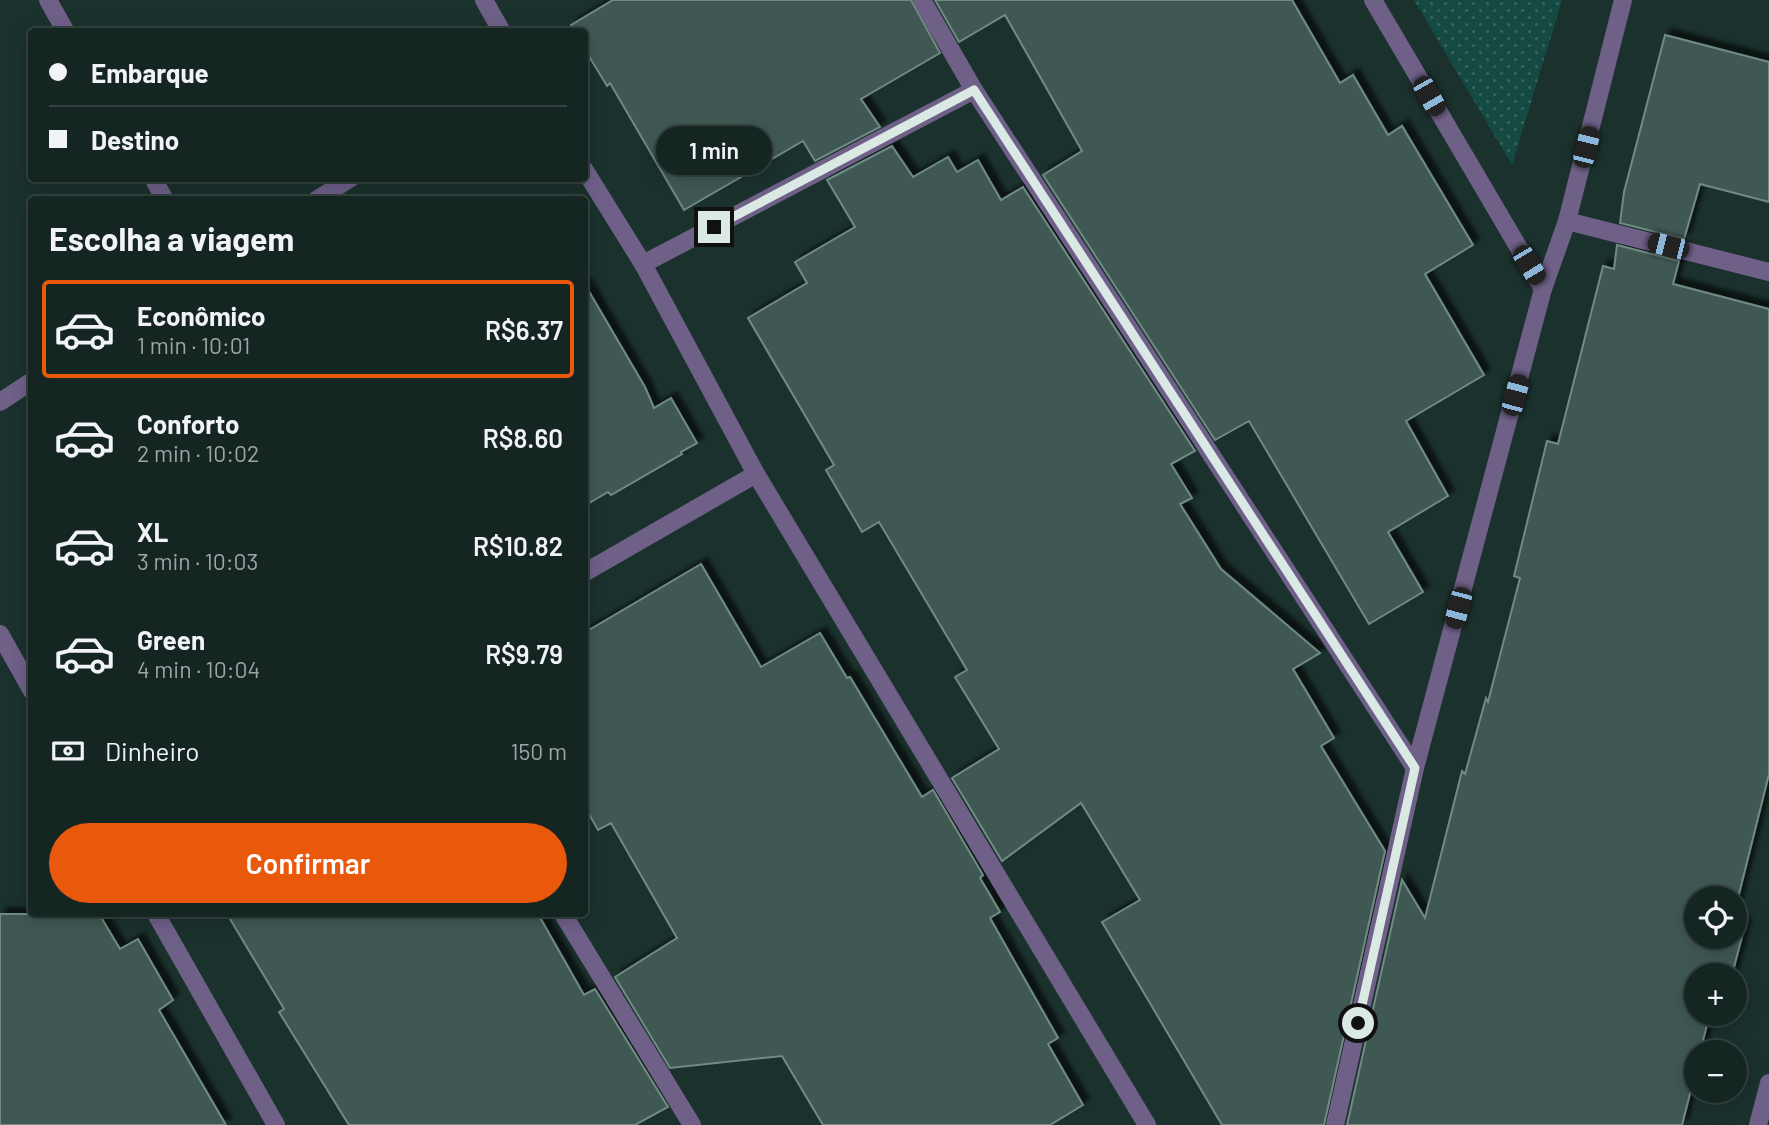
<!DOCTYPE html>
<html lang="pt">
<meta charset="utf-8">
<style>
body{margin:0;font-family:Barlow,sans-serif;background:#1d2d2a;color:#f1f3f6;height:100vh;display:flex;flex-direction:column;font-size:26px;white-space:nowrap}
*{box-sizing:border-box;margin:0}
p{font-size:23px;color:#9da5a5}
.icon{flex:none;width:38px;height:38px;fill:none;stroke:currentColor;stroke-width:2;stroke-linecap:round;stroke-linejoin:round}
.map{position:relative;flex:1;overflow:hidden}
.sheet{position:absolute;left:28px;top:196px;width:560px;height:721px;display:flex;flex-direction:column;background:#142522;border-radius:7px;box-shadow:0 4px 18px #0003,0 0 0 2px #334240}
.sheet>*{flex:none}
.banner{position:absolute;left:28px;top:28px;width:560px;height:154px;border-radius:7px;box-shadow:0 4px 18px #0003,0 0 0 2px #334240;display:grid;align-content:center;height:154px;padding:0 21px;background:#142522}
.fabs{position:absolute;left:1684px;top:886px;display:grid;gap:14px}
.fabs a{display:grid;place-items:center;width:63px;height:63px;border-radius:50%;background:#142522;box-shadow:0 4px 18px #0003,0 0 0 2px #334240;font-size:35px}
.end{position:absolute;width:32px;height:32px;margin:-16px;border:9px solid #dbe9e5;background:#111;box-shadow:0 0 0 4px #111}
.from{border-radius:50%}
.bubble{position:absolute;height:49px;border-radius:24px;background:#142522;box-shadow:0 4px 18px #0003,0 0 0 2px #334240;font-size:23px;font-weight:600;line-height:49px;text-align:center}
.car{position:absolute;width:21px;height:42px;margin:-21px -10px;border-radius:9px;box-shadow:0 0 5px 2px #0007;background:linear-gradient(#222 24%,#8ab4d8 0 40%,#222 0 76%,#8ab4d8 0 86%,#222 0)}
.banner b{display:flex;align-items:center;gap:24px;height:66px;font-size:26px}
.banner b+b{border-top:2px solid #334240}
.banner i{width:18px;height:18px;background:#f1f3f6}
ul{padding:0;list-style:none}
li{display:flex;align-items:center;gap:21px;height:98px;margin:0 14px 10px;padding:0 7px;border:4px solid transparent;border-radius:7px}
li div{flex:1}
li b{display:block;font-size:26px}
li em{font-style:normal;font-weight:600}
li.on{border-color:#ea580c}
li>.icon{width:63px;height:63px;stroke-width:1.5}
h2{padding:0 21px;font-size:32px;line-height:84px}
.pay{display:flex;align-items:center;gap:18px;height:77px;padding:0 21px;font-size:26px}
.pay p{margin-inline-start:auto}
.action{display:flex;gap:14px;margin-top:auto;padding:14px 21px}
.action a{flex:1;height:80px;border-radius:42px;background:#ea580c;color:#fff;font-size:28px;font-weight:600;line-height:80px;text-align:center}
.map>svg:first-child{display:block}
.park{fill:url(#park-dots)}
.building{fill:#405853;stroke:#708a84;stroke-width:2;filter:url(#shadow)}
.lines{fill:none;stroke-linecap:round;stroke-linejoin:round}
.street{stroke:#6f6088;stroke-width:18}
.route{stroke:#dbe9e5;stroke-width:9}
</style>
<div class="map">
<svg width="1769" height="1125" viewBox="0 0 1769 1125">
<defs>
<pattern id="park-dots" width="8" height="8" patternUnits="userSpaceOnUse" patternTransform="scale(1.75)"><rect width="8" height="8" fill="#144a42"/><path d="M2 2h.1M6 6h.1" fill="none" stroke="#36645d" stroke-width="1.8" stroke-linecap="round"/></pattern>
<filter id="shadow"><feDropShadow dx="6" dy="-6" stdDeviation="2" flood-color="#0009"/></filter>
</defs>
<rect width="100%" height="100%" fill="#1b312d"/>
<polygon class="park" points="1414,0 1562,0 1512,165"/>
<g class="building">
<polygon points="613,0 911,0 940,53 861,99 880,127 815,161 803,141 684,210 610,83 607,86 584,48 584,32 575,32 571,25"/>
<polygon points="935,0 1292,0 1340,83 1353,75 1388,135 1402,126 1473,245 1425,274 1484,375 1406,421 1448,496 1388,532 1423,592 1369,624 1249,421 1215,440 1043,175 1082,151 1005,15 959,42"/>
<polygon points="1665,35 1769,62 1769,202 1700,184 1684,239 1620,223 1624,192"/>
<polygon points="892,146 913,177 948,157 957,172 978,160 1001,200 1023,187 1195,451 1171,464 1192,498 1180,504 1221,569 1320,653 1293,669 1334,738 1321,746 1385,851 1324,1125 1222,1125 1102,922 1140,900 1081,803 1002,861 952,778 999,749 955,677 967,670 879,522 862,532 826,470 834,465 748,318 807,283 795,262 855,227 827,180"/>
<polygon points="1617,245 1679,261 1673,284 1769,309 1769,774 1734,914 1734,898 1696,898 1696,936 1734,936 1734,922 1745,925 1732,975 1696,975 1696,1013 1710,1013 1700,1052 1696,1052 1696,1070 1682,1125 1347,1125 1402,880 1425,918 1462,771 1465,774 1486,698 1488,702 1520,578 1514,576 1547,441 1558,444 1603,266 1614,269"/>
<polygon points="584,283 645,387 654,408 671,398 697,443 681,452 682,454 611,495 608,492 584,506"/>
<polygon points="701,564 761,667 820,633 847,678 850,677 922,797 933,790 983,875 980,878 1000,912 990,918 1058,1038 1048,1044 1083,1105 1050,1125 823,1125 782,1056 670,1068 615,977 677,938 611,823 598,830 584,805 584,633"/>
<polygon points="0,914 99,914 120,949 138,939 173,1000 159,1010 226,1125 0,1125"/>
<polygon points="227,914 538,914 584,995 595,989 668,1107 635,1125 349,1125 279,1012 284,1009"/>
</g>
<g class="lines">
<g class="street">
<polyline points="48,0 66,32"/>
<polyline points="484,0 502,32"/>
<polyline points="922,0 974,90 1415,768"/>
<polyline points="1373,0 1543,289"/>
<polyline points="584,169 643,264 756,474 1147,1125"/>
<polyline points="153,178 165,200"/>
<polyline points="316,200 351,178"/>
<polyline points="1567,221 1769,272"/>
<polyline points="643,264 974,90"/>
<polyline points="0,402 32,381"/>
<polyline points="584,573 756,474"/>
<polyline points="0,634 32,691"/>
<polyline points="156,914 276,1125"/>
<polyline points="563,914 692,1125"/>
<polyline points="1335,1125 1415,768 1543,289 1567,221 1623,0"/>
<polyline points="1758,1125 1769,1083"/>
</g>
</g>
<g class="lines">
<polyline class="route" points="714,227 974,90 1415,768 1358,1023"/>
</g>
</svg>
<div class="fabs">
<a><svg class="icon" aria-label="locate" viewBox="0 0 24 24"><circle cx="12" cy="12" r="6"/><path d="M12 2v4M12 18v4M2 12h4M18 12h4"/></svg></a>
<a>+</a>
<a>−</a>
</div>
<i class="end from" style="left:1358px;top:1023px"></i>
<i class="end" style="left:714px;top:227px"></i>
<div class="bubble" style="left:656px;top:126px;width:116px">1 min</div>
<i class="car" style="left:1429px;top:96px;rotate:150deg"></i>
<i class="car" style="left:1586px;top:147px;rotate:14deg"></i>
<i class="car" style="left:1668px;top:246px;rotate:284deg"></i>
<i class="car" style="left:1529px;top:265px;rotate:149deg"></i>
<i class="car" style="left:1515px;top:395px;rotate:15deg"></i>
<i class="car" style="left:1458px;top:608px;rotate:195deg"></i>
<div class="banner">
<b><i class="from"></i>Embarque</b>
<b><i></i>Destino</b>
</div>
<section class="sheet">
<h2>Escolha a viagem</h2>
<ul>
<li class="on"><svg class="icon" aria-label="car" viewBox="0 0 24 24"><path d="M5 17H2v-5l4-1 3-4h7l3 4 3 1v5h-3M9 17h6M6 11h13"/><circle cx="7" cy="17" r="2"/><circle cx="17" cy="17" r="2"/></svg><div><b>Econômico</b><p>1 min · 10:01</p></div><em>R$6.37</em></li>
<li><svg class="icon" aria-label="car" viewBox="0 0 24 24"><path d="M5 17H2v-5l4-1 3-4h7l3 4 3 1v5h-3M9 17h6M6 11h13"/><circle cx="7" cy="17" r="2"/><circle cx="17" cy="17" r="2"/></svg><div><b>Conforto</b><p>2 min · 10:02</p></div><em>R$8.60</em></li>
<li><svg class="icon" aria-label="car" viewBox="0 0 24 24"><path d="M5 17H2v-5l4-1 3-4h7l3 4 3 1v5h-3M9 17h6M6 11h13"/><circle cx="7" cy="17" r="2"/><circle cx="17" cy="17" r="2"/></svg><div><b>XL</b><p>3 min · 10:03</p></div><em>R$10.82</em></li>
<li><svg class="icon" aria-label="car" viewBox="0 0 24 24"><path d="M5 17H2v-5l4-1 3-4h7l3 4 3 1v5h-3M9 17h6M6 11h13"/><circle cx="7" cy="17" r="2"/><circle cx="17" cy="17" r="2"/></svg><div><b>Green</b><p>4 min · 10:04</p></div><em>R$9.79</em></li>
</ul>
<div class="pay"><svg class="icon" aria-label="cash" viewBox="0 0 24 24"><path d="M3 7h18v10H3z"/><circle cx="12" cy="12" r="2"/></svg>Dinheiro<p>150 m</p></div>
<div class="action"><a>Confirmar</a></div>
</section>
</div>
